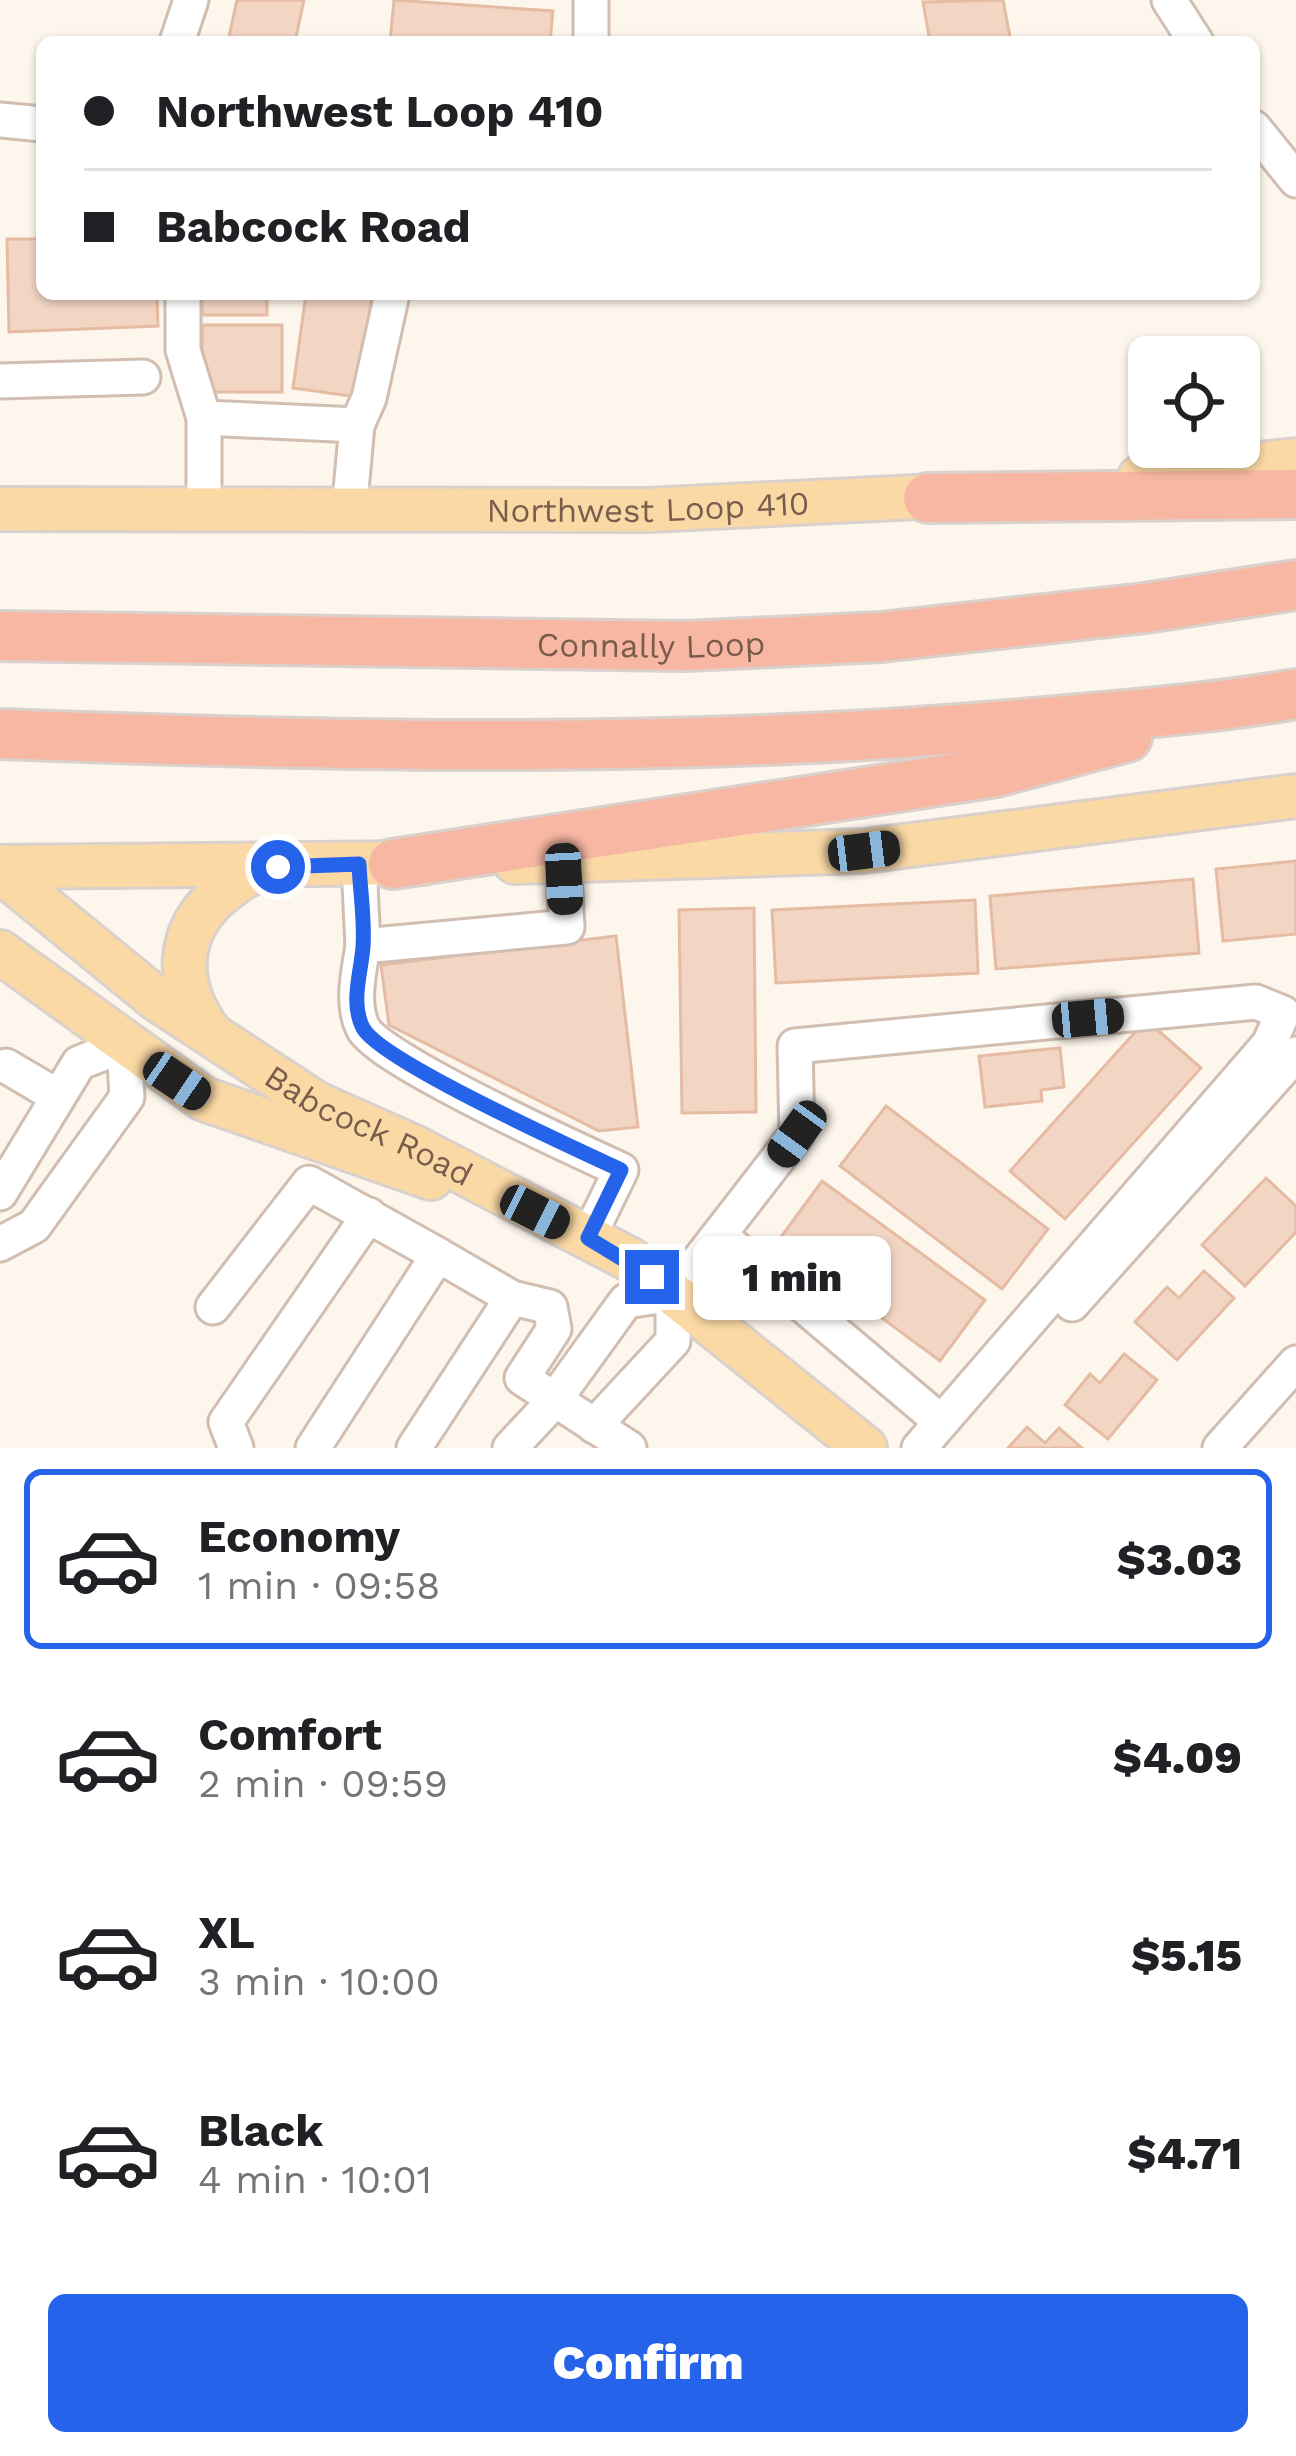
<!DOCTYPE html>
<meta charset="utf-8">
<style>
body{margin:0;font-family:"Work Sans",sans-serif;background:#f6f6f6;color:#202124;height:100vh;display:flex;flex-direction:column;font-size:45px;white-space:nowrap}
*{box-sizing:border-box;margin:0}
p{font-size:39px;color:#757577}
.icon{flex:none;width:66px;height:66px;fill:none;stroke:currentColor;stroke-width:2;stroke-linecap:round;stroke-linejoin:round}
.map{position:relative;height:1448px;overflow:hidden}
.details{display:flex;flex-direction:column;background:#fff;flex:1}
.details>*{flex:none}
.guide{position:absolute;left:36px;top:36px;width:1224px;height:264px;border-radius:18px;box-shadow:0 3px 9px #0004;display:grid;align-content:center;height:264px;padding:0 48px;background:#fff}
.fabs{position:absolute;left:1128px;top:336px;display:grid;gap:24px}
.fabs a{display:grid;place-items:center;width:132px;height:132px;border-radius:18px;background:#fff;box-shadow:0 3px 9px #0004;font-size:60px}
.end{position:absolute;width:54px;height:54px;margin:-27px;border:15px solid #2563eb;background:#fff;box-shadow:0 0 0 6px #fff}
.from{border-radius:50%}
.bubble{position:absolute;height:84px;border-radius:18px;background:#fff;box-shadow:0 3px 9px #0004;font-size:39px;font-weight:800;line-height:84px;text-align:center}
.car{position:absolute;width:36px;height:72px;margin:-36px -18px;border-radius:15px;box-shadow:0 0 9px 3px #0007;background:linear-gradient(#222 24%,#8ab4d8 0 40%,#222 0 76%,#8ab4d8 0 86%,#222 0)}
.guide b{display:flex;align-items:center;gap:42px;height:114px;font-size:45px}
.guide b+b{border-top:3px solid #e0e0e0}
.guide i{width:30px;height:30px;background:#202124}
ul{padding:21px 0 0;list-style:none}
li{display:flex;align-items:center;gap:36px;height:180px;margin:0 24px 18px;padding:0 24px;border:6px solid transparent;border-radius:18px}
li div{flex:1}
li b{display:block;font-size:45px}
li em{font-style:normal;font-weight:800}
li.on{border-color:#2563eb}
li>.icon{width:108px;height:108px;stroke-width:1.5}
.cta{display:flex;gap:24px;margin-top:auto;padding:24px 48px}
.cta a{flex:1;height:138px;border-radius:18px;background:#2563eb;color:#fff;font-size:48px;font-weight:800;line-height:138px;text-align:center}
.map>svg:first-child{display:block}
.building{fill:#f3d5c3;stroke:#e6bba3;stroke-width:3}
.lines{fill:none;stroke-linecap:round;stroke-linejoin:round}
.minor-casing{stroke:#d1beb0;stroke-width:39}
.major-casing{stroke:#dad1cd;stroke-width:48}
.highway-casing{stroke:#dad1cd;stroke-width:54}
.minor{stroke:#fff;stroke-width:33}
.major{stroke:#fbd9a5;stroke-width:42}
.highway{stroke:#f7b7a3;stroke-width:48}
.route{stroke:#2563eb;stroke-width:15}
.labels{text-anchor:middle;stroke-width:9;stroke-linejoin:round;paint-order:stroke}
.street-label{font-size:33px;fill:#7a5c4d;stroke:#fffaf3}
</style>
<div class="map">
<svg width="1296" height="1448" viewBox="0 0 1296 1448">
<rect width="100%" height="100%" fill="#fdf6ec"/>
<g class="building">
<polygon points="237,0 304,0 295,42 229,37"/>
<polygon points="394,0 553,11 550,42 390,42"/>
<polygon points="1003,0 1011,42 930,42 923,2"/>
<polygon points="7,239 42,239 42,294 157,294 158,326 9,332"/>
<rect x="202" y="294" width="65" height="21"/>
<polygon points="306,294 372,294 358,397 293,388"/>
<rect x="202" y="325" width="80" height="67"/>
<polygon points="1296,861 1296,934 1223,941 1216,869"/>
<polygon points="1193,879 1199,953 996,969 990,896"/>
<polygon points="975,900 978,973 776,983 772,910"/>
<polygon points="754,908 756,1112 682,1113 679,910"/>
<polygon points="616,936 638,1127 599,1131 389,1025 381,965"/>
<polygon points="1146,1020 1201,1068 1065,1219 1010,1171"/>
<polygon points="1060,1048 1064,1087 1041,1090 1042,1101 985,1107 979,1056"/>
<polygon points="886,1106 1048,1229 1002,1289 840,1166"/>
<polygon points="1266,1178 1296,1206 1296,1232 1245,1286 1202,1245"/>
<polygon points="822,1181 985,1300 940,1361 778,1241"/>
<polygon points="1204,1271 1234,1298 1177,1360 1135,1322 1167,1287 1179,1298"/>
<polygon points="1124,1354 1157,1380 1108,1439 1065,1405 1090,1374 1100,1383"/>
<polygon points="1027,1427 1045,1443 1059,1428 1082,1448 1008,1448"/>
</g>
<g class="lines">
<defs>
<g id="minor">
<polyline points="1169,0 1196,42"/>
<polyline points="177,42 191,0"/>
<polyline points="591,42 591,0"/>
<polyline points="0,120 42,124"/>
<polyline points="1254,128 1296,180"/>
<polyline points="183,294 183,350 204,418 204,512"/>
<polyline points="0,381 143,377"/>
<polyline points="204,418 357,425 349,512"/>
<polyline points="357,425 369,398 392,294"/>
<path d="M563,861l4,66 -204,19c-4,25 -12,58 0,82 16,32 215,122 258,142l-33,68"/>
<polyline points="359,864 363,946"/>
<polyline points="6,1066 57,1096"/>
<polyline points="0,1193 79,1063 124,1045"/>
<polyline points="722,1237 940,1421"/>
<polyline points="0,1244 34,1226 127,1097 124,1045"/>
<polyline points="512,1298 550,1307 554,1329 522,1378 629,1448"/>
<polyline points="1072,1304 1296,1054"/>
<polyline points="213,1307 309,1183 438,1255 313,1448"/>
<polyline points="594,1426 673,1341 673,1294"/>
<polyline points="236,1448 226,1422 369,1215"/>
<polyline points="414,1448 512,1298 438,1255"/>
<polyline points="510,1448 553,1402 626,1301 673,1294 797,1134 795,1046 1256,1002 1283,1013 1269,1044 919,1448"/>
<polyline points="1220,1448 1296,1363"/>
</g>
<g id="major">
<polyline points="1140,477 1296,460"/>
<path id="s1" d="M0,509l648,1 310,-15"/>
<polyline points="515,862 864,851 1296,796"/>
<polyline points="0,867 423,863"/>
<path id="s2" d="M0,871l158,129 159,104 99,44 215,112 234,188"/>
<polyline points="0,952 204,1099 431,1178"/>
<path d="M211,1034c-37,-48 -37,-104 13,-143 13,-10 25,-20 42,-22"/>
</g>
<g id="highway">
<polyline points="928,498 1296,494"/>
<path id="s3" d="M0,636l685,10 196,-9 264,-29 151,-23"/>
<path d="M0,734c345,13 690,20 1034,-11 87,-8 176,-14 262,-29"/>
<polyline points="393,864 996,772 1127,737"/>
</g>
</defs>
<use href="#minor" class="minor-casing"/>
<use href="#major" class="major-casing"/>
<use href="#highway" class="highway-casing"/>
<use href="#minor" class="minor"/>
<use href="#major" class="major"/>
<use href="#highway" class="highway"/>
</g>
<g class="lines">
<path class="route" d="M278,867l81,-3c1,27 6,56 4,83 -2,26 -13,56 0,81 18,33 215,122 258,142l-33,68 64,39"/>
</g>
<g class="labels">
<g class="street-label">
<text dy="12" stroke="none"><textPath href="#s1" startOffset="648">Northwest Loop 410</textPath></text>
<text dy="12" stroke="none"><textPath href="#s3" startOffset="651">Connally Loop</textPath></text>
<text dy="12" stroke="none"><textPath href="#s2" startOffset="450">Babcock Road</textPath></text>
</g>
</g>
</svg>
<div class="fabs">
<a><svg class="icon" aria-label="locate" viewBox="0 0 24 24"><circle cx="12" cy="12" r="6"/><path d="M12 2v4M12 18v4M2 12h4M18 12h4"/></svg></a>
</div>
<i class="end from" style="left:278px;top:867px"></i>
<i class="end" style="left:652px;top:1277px"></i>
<div class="bubble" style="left:693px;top:1236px;width:198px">1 min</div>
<i class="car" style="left:864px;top:851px;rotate:83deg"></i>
<i class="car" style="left:564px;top:879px;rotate:177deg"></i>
<i class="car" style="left:1088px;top:1018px;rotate:85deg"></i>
<i class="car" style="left:177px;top:1081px;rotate:124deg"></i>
<i class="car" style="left:797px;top:1134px;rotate:216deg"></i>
<i class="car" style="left:535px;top:1212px;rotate:117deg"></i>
<div class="guide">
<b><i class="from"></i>Northwest Loop 410</b>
<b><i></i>Babcock Road</b>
</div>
</div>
<section class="details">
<ul>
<li class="on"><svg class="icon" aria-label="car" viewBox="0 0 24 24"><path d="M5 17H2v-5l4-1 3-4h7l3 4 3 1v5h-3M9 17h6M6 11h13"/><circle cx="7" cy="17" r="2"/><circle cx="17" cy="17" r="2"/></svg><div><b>Economy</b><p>1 min · 09:58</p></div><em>$3.03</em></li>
<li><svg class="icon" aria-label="car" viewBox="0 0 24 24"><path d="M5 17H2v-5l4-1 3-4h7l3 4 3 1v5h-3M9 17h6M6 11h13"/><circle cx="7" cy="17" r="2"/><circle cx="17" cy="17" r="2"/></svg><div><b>Comfort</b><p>2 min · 09:59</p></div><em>$4.09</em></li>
<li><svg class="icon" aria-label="car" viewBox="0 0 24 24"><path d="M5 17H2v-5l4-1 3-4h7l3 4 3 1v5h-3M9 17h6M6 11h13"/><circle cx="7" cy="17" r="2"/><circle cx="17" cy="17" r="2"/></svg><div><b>XL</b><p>3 min · 10:00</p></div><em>$5.15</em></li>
<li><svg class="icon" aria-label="car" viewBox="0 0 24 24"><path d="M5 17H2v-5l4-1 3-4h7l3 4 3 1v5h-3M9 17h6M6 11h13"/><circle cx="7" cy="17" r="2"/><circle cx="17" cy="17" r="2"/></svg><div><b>Black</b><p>4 min · 10:01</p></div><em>$4.71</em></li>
</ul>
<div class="cta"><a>Confirm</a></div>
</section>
